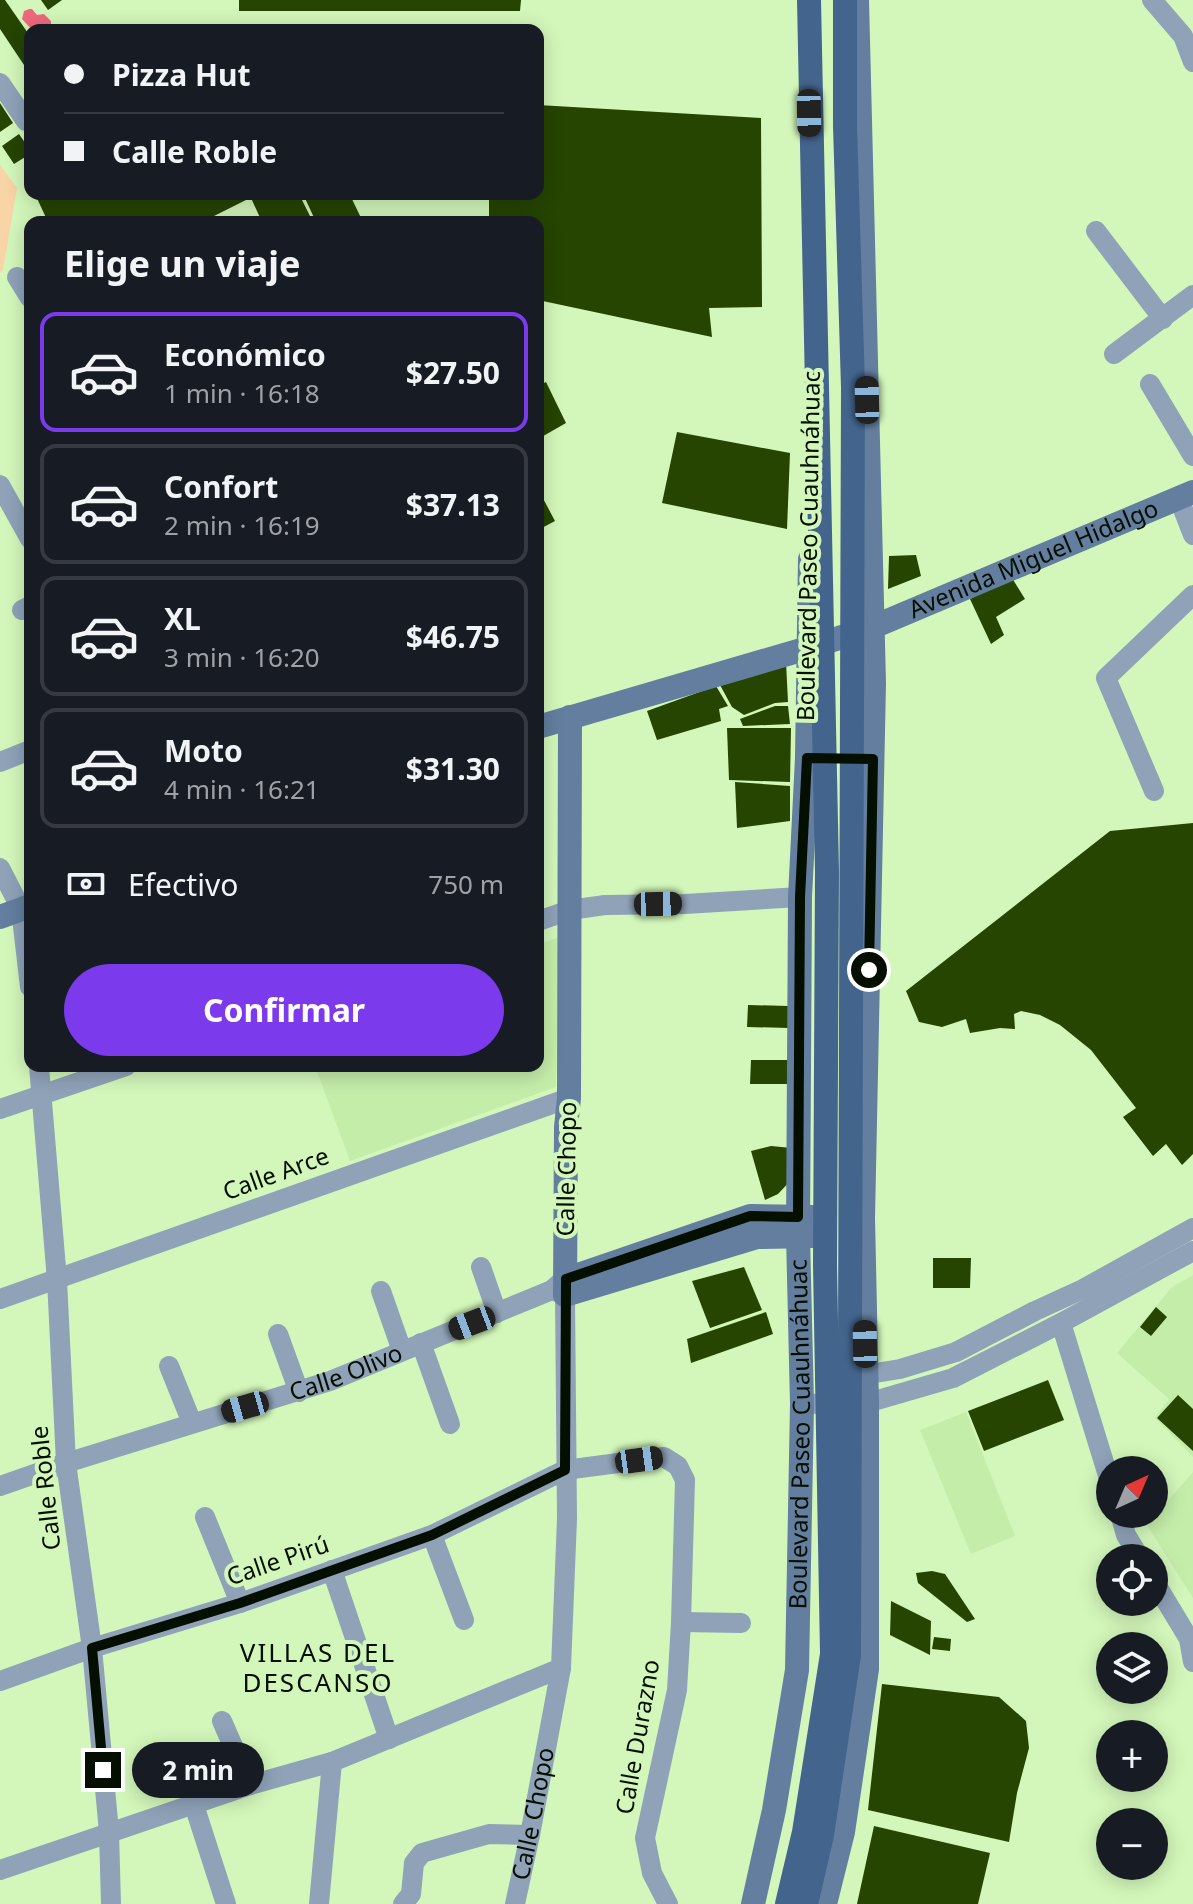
<!DOCTYPE html>
<html lang="es">
<meta charset="utf-8">
<style>
body{margin:0;font-family:"Noto Sans",sans-serif;background:#20242c;color:#f1f3f6;height:100vh;display:flex;flex-direction:column;font-size:30px;white-space:nowrap}
*{box-sizing:border-box;margin:0}
p{font-size:26px;color:#9ea1a6}
.icon{flex:none;width:44px;height:44px;fill:none;stroke:currentColor;stroke-width:2;stroke-linecap:round;stroke-linejoin:round}
.map{position:relative;flex:1;overflow:hidden}
.side{position:absolute;left:24px;top:216px;width:520px;height:856px;display:flex;flex-direction:column;background:#171b24;border-radius:16px;box-shadow:0 4px 20px #0003}
.side>*{flex:none}
.top-card{position:absolute;left:24px;top:24px;width:520px;height:176px;border-radius:16px;box-shadow:0 4px 20px #0003;display:grid;align-content:center;height:176px;padding:0 40px;background:#171b24}
.needle{width:52px;rotate:44deg}
.tools{position:absolute;left:1096px;top:1456px;display:grid;gap:16px}
.tools a{display:grid;place-items:center;width:72px;height:72px;border-radius:50%;background:#171b24;box-shadow:0 4px 20px #0003;font-size:40px}
.end{position:absolute;width:36px;height:36px;margin:-18px;border:10px solid #040f00;background:#fff;box-shadow:0 0 0 4px #fff}
.from{border-radius:50%}
.bubble{position:absolute;height:56px;border-radius:28px;background:#171b24;box-shadow:0 4px 20px #0003;font-size:26px;font-weight:700;line-height:56px;text-align:center}
.car{position:absolute;width:24px;height:48px;margin:-24px -12px;border-radius:10px;box-shadow:0 0 6px 2px #0007;background:linear-gradient(#222 24%,#8ab4d8 0 40%,#222 0 76%,#8ab4d8 0 86%,#222 0)}
.top-card b{display:flex;align-items:center;gap:28px;height:76px;font-size:30px}
.top-card b+b{border-top:2px solid #363941}
.top-card i{width:20px;height:20px;background:#f1f3f6}
ul{padding:0;list-style:none}
li{display:flex;align-items:center;gap:24px;height:120px;margin:0 16px 12px;padding:0 24px;border:4px solid #363941;border-radius:16px}
li div{flex:1}
li b{display:block;font-size:30px}
li em{font-style:normal;font-weight:700}
li.on{border-color:#7c3aed}
li>.icon{width:72px;height:72px;stroke-width:1.5}
h2{padding:0 40px;font-size:36px;line-height:96px}
.pay{display:flex;align-items:center;gap:20px;height:88px;padding:0 40px;font-size:30px}
.pay p{margin-inline-start:auto}
.action{display:flex;gap:16px;margin-top:auto;padding:16px 40px}
.action a{flex:1;height:92px;border-radius:48px;background:#7c3aed;color:#fff;font-size:32px;font-weight:700;line-height:92px;text-align:center}
.map>svg:first-child{display:block}
.built{fill:#c5edaa}
.green{fill:#f8d4a7}
.water{fill:#ee697d}
.building{fill:#254501}
.lines{fill:none;stroke-linecap:round;stroke-linejoin:round}
.street{stroke:#8fa2b8;stroke-width:20}
.secondary{stroke:#637e9f;stroke-width:24}
.primary-bridge{stroke:#43658d;stroke-width:24}
.route{stroke:#040f00;stroke-width:10}
.labels{text-anchor:middle;stroke-width:8;stroke-linejoin:round;paint-order:stroke}
.street-label{font-size:24px;fill:#040f00;stroke:#d3f7ba}
.neighbourhood-label{font-size:26px;letter-spacing:2px;fill:#040f00;stroke:#d3f7ba}
</style>
<div class="map">
<svg width="1193" height="1904" viewBox="0 0 1193 1904">
<rect width="100%" height="100%" fill="#d3f7ba"/>
<g class="built">
<polygon points="559,937 556,1087 350,1161 315,1066 538,1066 538,945"/>
<polygon points="1193,1275 1193,1457 1155,1418 1169,1399 1117,1353 1172,1287"/>
<polygon points="966,1412 1015,1536 971,1554 920,1430"/>
<polygon points="1193,1472 1193,1598 1147,1525"/>
</g>
<polygon class="green" points="0,165 17,188 3,270 0,273"/>
<polygon class="water" points="29,9 32,9 37,15 44,14 51,21 51,30 32,30 22,19 24,11"/>
<g class="building">
<polygon points="0,0 5,0 30,36 30,74 0,29"/>
<polygon points="41,0 62,0 48,10"/>
<polygon points="239,0 521,0 520,11 239,11"/>
<polygon points="0,103 13,123 0,132"/>
<polygon points="538,105 761,118 762,307 709,308 712,337 538,300 538,222 489,222 489,200 432,200 432,194 538,194"/>
<polygon points="19,134 30,150 30,154 14,164 2,146"/>
<polygon points="35,194 248,194 250,198 202,222 48,222"/>
<polygon points="350,195 363,222 316,222 304,196"/>
<polygon points="300,196 313,222 262,222 251,198"/>
<polygon points="546,382 566,423 538,439 538,386"/>
<polygon points="677,432 790,453 787,529 662,503"/>
<polygon points="538,489 555,521 538,530"/>
<polygon points="916,555 921,576 888,589 889,556"/>
<polygon points="1012,578 1025,599 996,617 1004,635 991,644 970,599"/>
<polygon points="786,662 788,702 775,703 744,715 732,707 720,685"/>
<polygon points="716,686 728,706 719,709 721,721 657,740 647,711"/>
<polygon points="775,706 788,706 790,724 743,726 740,719"/>
<polygon points="727,728 791,728 790,782 729,780"/>
<polygon points="735,782 790,786 790,821 737,828"/>
<polygon points="1193,823 1193,1154 1182,1165 1166,1144 1153,1156 1123,1117 1136,1108 1091,1050 1060,1025 1040,1015 1021,1011 1014,1014 1015,1029 1000,1028 970,1033 966,1019 942,1027 919,1022 906,991 1110,831"/>
<polygon points="748,1005 788,1006 789,1028 747,1027"/>
<polygon points="751,1060 789,1060 791,1084 750,1084"/>
<polygon points="771,1146 792,1148 793,1178 778,1194 765,1200 751,1151"/>
<polygon points="933,1258 971,1258 970,1288 933,1288"/>
<polygon points="744,1267 762,1310 710,1328 692,1281"/>
<polygon points="1156,1307 1167,1317 1151,1336 1140,1327"/>
<polygon points="766,1312 773,1334 691,1363 687,1339"/>
<polygon points="1048,1380 1064,1420 984,1451 968,1411"/>
<polygon points="1178,1395 1193,1409 1193,1451 1157,1418"/>
<polygon points="932,1571 945,1574 975,1619 967,1622 918,1583 916,1573"/>
<polygon points="891,1601 931,1621 930,1655 890,1635"/>
<polygon points="934,1637 951,1639 950,1651 932,1649"/>
<polygon points="882,1684 999,1697 1026,1721 1029,1748 1017,1793 1009,1842 868,1810"/>
<polygon points="874,1826 990,1853 978,1904 857,1904"/>
</g>
<g class="lines">
<g class="street">
<polyline points="1152,0 1183,36 1193,62"/>
<polyline points="0,83 26,121"/>
<polyline points="1096,231 1163,319"/>
<polyline points="17,277 30,298"/>
<polyline points="1114,354 1193,295"/>
<polyline points="1150,384 1193,456"/>
<polyline points="0,485 30,539"/>
<polyline points="1179,499 1193,535"/>
<polyline points="22,610 30,606"/>
<polyline points="0,762 30,750"/>
<polyline points="1154,791 1106,678 1193,595"/>
<polyline points="0,868 21,909 30,987"/>
<polyline points="538,921 570,910 605,905 685,904 800,897"/>
<polyline points="39,1066 57,1280 66,1463 92,1648 109,1832 111,1904"/>
<polyline points="0,1109 126,1066"/>
<polyline points="481,1267 497,1313"/>
<polyline points="381,1291 402,1351"/>
<polyline points="0,1299 569,1098"/>
<polyline points="1061,1323 1110,1482"/>
<polyline points="278,1334 299,1392"/>
<polyline points="421,1343 450,1424"/>
<polyline points="169,1366 192,1423"/>
<polyline points="851,1377 900,1369 956,1352 1035,1311 1083,1289 1193,1228"/>
<polyline points="802,1404 867,1403 953,1378 1061,1323 1193,1251"/>
<path id="s1" d="M0,1486l66,-23 264,-82 222,-91 10,-9"/>
<polyline points="1120,1514 1126,1535 1140,1558"/>
<polyline points="205,1517 240,1603"/>
<polyline points="432,1535 464,1620"/>
<polyline points="332,1570 389,1739"/>
<polyline points="1154,1581 1189,1639 1193,1662"/>
<polyline points="681,1622 741,1623"/>
<polyline points="0,1681 92,1648 240,1603 432,1535 565,1470 664,1457 678,1466 685,1480 681,1622 677,1690 645,1838 652,1873 668,1904"/>
<polyline points="222,1721 250,1785"/>
<polyline points="194,1805 226,1904"/>
<polyline points="0,1870 250,1785 332,1762 561,1668"/>
<polyline points="319,1904 332,1762"/>
<polyline points="403,1904 411,1894 414,1863 422,1853 489,1834 530,1835"/>
<path id="s2" d="M515,1904l15,-69 31,-167 6,-149 -2,-224 -13,-5"/>
</g>
<g class="secondary">
<polyline points="570,717 569,1098 566,1127 565,1295 757,1237 813,1236"/>
<path id="s3" d="M538,727l270,-79 65,-21 320,-135"/>
<polyline points="0,917 30,906"/>
<polyline points="566,1279 750,1216 813,1217"/>
<path id="s4" d="M753,1904l21,-94 23,-140 5,-266 -4,-169 2,-338 7,-139 3,-199"/>
<polyline points="825,1904 843,1832 867,1669 867,1403 863,1218 874,683 857,0"/>
</g>
<g class="primary-bridge">
<polyline points="787,1904 804,1832 832,1654 825,1265 827,871 809,0"/>
<polyline points="806,1904 822,1835 849,1655 853,387 845,126 845,0"/>
</g>
</g>
<g class="lines">
<polyline class="route" points="103,1770 92,1648 240,1603 432,1535 565,1470 566,1279 750,1216 798,1217 800,897 807,758 873,759 869,970"/>
</g>
<g class="labels">
<g class="street-label">
<text transform="translate(809 546) rotate(-89)" y="8">Boulevard Paseo Cuauhnáhuac</text>
<text dy="8" stroke="none"><textPath href="#s3" startOffset="524">Avenida Miguel Hidalgo</textPath></text>
<text transform="translate(567 1169) rotate(-89)" y="8">Calle Chopo</text>
<text transform="translate(276 1174) rotate(-20)" y="8">Calle Arce</text>
<text dy="8" stroke="none"><textPath href="#s1" startOffset="364">Calle Olivo</textPath></text>
<text dy="8" stroke="none"><textPath href="#s4" startOffset="474">Boulevard Paseo Cuauhnáhuac</textPath></text>
<text transform="translate(46 1488) rotate(-96)" y="8">Calle Roble</text>
<text transform="translate(278 1561) rotate(-19)" y="8">Calle Pirú</text>
<text transform="translate(638 1737) rotate(-80)" y="8">Calle Durazno</text>
<text dy="8" stroke="none"><textPath href="#s2" startOffset="92">Calle Chopo</textPath></text>
</g>
<g class="neighbourhood-label">
<text x="318" y="1662">VILLAS DEL<tspan x="318" dy="30">DESCANSO</tspan></text>
</g>
</g>
</svg>
<div class="tools">
<a><svg class="needle" viewBox="-14 -14 28 28"><path d="M0-13l5 13h-10z" fill="#e53935"/><path d="M0 13l5-13h-10z" fill="#9ea1a6"/></svg></a>
<a><svg class="icon" aria-label="locate" viewBox="0 0 24 24"><circle cx="12" cy="12" r="6"/><path d="M12 2v4M12 18v4M2 12h4M18 12h4"/></svg></a>
<a><svg class="icon" aria-label="layers" viewBox="0 0 24 24"><path d="M12 4l9 5-9 5-9-5zM3 14l9 5 9-5"/></svg></a>
<a>+</a>
<a>−</a>
</div>
<i class="end from" style="left:869px;top:970px"></i>
<i class="end" style="left:103px;top:1770px"></i>
<div class="bubble" style="left:132px;top:1742px;width:132px">2 min</div>
<i class="car" style="left:809px;top:113px;rotate:179deg"></i>
<i class="car" style="left:867px;top:400px;rotate:359deg"></i>
<i class="car" style="left:658px;top:904px;rotate:89deg"></i>
<i class="car" style="left:472px;top:1323px;rotate:249deg"></i>
<i class="car" style="left:865px;top:1344px;rotate:359deg"></i>
<i class="car" style="left:245px;top:1407px;rotate:254deg"></i>
<i class="car" style="left:639px;top:1460px;rotate:82deg"></i>
<div class="top-card">
<b><i class="from"></i>Pizza Hut</b>
<b><i></i>Calle Roble</b>
</div>
<section class="side">
<h2>Elige un viaje</h2>
<ul>
<li class="on"><svg class="icon" aria-label="car" viewBox="0 0 24 24"><path d="M5 17H2v-5l4-1 3-4h7l3 4 3 1v5h-3M9 17h6M6 11h13"/><circle cx="7" cy="17" r="2"/><circle cx="17" cy="17" r="2"/></svg><div><b>Económico</b><p>1 min · 16:18</p></div><em>$27.50</em></li>
<li><svg class="icon" aria-label="car" viewBox="0 0 24 24"><path d="M5 17H2v-5l4-1 3-4h7l3 4 3 1v5h-3M9 17h6M6 11h13"/><circle cx="7" cy="17" r="2"/><circle cx="17" cy="17" r="2"/></svg><div><b>Confort</b><p>2 min · 16:19</p></div><em>$37.13</em></li>
<li><svg class="icon" aria-label="car" viewBox="0 0 24 24"><path d="M5 17H2v-5l4-1 3-4h7l3 4 3 1v5h-3M9 17h6M6 11h13"/><circle cx="7" cy="17" r="2"/><circle cx="17" cy="17" r="2"/></svg><div><b>XL</b><p>3 min · 16:20</p></div><em>$46.75</em></li>
<li><svg class="icon" aria-label="car" viewBox="0 0 24 24"><path d="M5 17H2v-5l4-1 3-4h7l3 4 3 1v5h-3M9 17h6M6 11h13"/><circle cx="7" cy="17" r="2"/><circle cx="17" cy="17" r="2"/></svg><div><b>Moto</b><p>4 min · 16:21</p></div><em>$31.30</em></li>
</ul>
<div class="pay"><svg class="icon" aria-label="cash" viewBox="0 0 24 24"><path d="M3 7h18v10H3z"/><circle cx="12" cy="12" r="2"/></svg>Efectivo<p>750 m</p></div>
<div class="action"><a>Confirmar</a></div>
</section>
</div>
